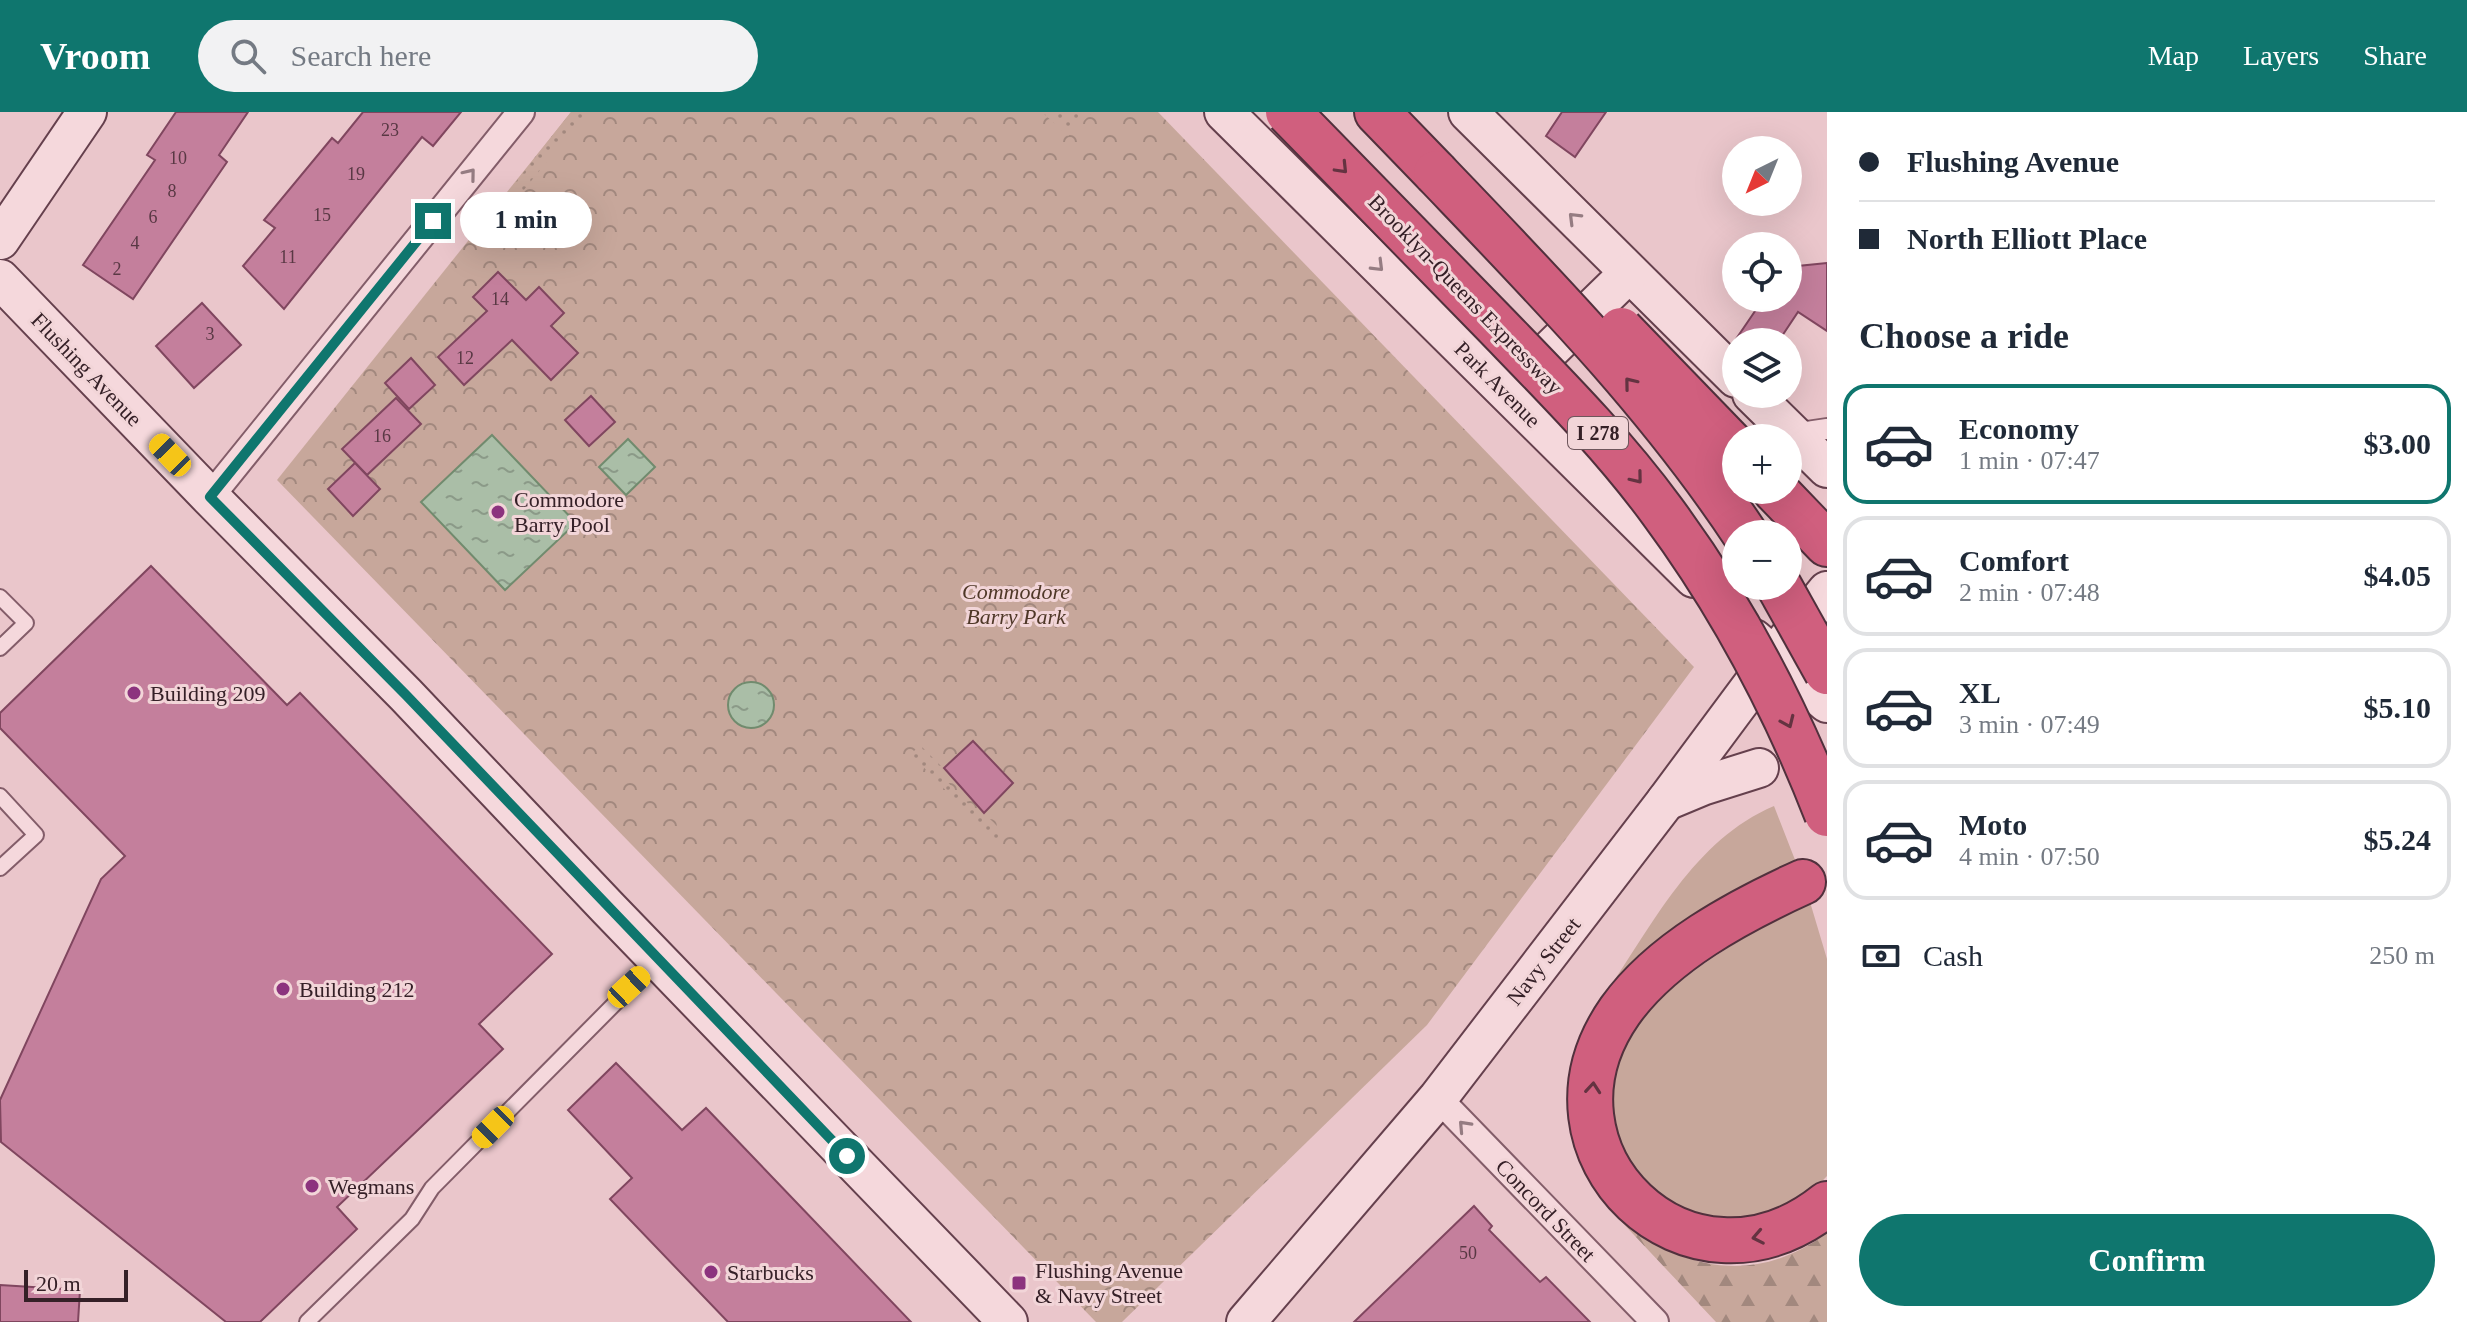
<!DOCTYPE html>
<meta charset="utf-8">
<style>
body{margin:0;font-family:Georgia,serif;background:#f2f2f3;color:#1f2937;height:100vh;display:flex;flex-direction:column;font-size:30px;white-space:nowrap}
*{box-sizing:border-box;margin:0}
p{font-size:26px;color:#747a83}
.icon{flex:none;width:44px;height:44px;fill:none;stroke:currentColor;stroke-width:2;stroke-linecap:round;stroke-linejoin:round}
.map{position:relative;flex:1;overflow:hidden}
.drawer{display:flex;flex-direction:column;background:#fff;width:640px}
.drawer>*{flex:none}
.guide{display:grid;align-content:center;height:176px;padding:0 32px;background:#fff}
.needle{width:52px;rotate:223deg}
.fabs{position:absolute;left:1722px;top:24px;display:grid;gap:16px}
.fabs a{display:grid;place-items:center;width:80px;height:80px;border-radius:50%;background:#fff;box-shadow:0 8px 32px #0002;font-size:40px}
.scale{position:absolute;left:24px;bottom:20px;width:104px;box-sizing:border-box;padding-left:8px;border:4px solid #352027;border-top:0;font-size:22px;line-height:28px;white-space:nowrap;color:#352027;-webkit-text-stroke:6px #f2d5d8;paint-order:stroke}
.end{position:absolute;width:36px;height:36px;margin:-18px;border:10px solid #0f766e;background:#fff;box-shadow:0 0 0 4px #fff}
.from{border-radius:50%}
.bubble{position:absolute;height:56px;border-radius:28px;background:#fff;box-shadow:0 8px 32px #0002;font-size:26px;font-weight:600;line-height:56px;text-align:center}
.car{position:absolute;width:24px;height:48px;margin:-24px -12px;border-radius:10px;box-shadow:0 0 6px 2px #0007;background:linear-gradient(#f5c518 24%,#345 0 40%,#f5c518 0 76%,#345 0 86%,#f5c518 0)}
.guide b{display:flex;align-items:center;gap:28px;height:76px;font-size:30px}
.guide b+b{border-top:2px solid #e0e1e3}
.guide i{width:20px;height:20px;background:#1f2937}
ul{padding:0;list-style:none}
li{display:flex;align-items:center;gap:24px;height:120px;margin:0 16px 12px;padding:0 16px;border:4px solid #e0e1e3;border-radius:24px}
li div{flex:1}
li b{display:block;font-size:30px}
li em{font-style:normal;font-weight:600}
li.selected{border-color:#0f766e}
li>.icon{width:72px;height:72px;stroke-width:1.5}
h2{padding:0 32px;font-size:36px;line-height:96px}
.pay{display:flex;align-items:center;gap:20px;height:88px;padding:0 32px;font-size:30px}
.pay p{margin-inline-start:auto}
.cta{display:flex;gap:16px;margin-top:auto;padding:16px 32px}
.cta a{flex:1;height:92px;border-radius:48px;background:#0f766e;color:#fff;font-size:32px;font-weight:600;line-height:92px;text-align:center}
header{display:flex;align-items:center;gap:48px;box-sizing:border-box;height:112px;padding:0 40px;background:#0f766e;color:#fff}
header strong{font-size:38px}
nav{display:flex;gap:44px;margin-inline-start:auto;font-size:28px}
.search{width:560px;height:72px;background:#f2f2f3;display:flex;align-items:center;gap:20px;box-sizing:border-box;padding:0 28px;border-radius:44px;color:#747a83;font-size:30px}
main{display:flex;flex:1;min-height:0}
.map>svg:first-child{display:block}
.grass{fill:#c7a79b}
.forest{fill:url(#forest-firs)}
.park{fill:url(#park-crowns)}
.garden{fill:url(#garden-dots)}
.water{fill:url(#water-ripples);stroke:#718b6e;stroke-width:2}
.building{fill:#c47f9c;stroke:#80465f;stroke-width:2}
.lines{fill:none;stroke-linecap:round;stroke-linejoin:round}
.service-casing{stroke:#835d69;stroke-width:18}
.pedestrian-casing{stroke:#835d69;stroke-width:24}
.minor-casing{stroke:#835d69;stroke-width:30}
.secondary-casing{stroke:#65404d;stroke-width:42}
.motorway-casing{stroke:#51313d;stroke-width:48}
.service{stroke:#f5d8dc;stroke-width:14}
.pedestrian{stroke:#f5d8dc;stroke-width:20}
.minor{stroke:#f5d8dc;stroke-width:26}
.secondary{stroke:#f5d8dc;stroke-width:38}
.motorway{stroke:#d05f7e;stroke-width:44}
.motorway-bridge-casing{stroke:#51313d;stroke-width:48;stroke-linecap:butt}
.motorway-bridge{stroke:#d05f7e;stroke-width:44}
.oneway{stroke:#643341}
.oneway2{stroke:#957c82}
.route{stroke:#0f766e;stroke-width:10}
.poi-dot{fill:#8c337e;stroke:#f2d5d8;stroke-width:3}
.labels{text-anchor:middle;stroke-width:6;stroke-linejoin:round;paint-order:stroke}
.number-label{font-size:18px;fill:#593844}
.shield{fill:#f2d5d8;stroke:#6e565c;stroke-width:2}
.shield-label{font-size:20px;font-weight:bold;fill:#352027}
.street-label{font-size:22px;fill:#352027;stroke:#f2d5d8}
.poi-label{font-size:22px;fill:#352027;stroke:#f2d5d8;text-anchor:start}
.park-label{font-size:22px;font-style:italic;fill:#4f3828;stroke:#f2d5d8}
</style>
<header>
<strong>Vroom</strong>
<div class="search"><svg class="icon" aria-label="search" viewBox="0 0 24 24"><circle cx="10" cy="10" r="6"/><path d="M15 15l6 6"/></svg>Search here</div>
<nav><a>Map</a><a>Layers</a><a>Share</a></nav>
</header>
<main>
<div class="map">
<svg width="1827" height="1210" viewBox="0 0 1827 1210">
<defs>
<pattern id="forest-firs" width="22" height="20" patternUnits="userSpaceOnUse" patternTransform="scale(2)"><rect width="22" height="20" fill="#c7a79b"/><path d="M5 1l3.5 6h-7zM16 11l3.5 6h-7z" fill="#a2887e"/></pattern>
<pattern id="park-crowns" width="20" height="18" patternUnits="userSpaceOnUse" patternTransform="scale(2)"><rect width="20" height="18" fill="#c7a79b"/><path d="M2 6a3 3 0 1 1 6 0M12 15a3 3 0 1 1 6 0" fill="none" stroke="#a2887e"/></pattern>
<pattern id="garden-dots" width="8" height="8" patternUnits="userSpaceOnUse" patternTransform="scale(2)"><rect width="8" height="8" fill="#c7a79b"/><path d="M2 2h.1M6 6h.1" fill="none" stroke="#a2887e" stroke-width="1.8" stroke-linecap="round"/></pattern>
<pattern id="water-ripples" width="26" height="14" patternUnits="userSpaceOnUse" patternTransform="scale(2)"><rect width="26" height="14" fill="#aabea7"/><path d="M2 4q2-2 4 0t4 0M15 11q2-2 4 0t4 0" fill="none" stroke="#8b9a88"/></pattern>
</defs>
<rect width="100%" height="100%" fill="#eac6cb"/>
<g class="grass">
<path d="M1774,694l23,59 -174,110 -17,18c47,-69 88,-153 168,-187z"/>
<path d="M1810,790l17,57v217c-7,7 -14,16 -22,22 -16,12 -37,17 -57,20 -111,16 -175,-112 -109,-199 6,-8 15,-14 22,-21 44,-40 97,-69 149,-96z"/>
</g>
<path class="forest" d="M1618,1106c66,53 137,68 209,15v89h-111z"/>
<polygon class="park" points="571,0 1158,0 1694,555 1427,913 1122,1210 1096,1210 277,368"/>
<g class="garden">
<polygon points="571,0 587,0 497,111 488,105"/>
<polygon points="1042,0 1093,0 1068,24"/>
<polygon points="920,633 942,655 938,660 980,704 984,701 1007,724 998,733 911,642"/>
</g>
<g class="water">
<polygon points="492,323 576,411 505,478 421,390"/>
<polygon points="628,327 655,355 626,383 599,355"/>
<circle cx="751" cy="593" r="23"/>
</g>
<g class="building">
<polygon points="176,0 248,0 219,43 227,50 133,187 83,153 155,48 147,43"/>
<polygon points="363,0 461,0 433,34 422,25 284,197 243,154 275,116 264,108 332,26 338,31"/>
<polygon points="1562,0 1606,0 1575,45 1546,24"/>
<polygon points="1827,151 1827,219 1798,200 1778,230 1734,230 1764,186 1788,186 1788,155"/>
<polygon points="498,160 526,188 539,175 564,201 551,214 578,241 551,268 512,228 464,273 438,245 487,199 473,185"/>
<polygon points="202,191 241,233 194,276 156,234"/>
<polygon points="411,246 435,273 409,297 385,271"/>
<polygon points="591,284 615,310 589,334 565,308"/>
<polygon points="396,286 421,312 367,363 342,337"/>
<polygon points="355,351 380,377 353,404 328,377"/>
<polygon points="151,454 287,593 300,581 552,842 479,912 503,937 337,1095 357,1117 260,1210 226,1210 1,1030 0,988 101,767 125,744 0,616 0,601"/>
<polygon points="973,629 1013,671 984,701 944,656"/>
<polygon points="616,951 682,1018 706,996 911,1210 728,1210 610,1087 632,1066 568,998"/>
<polygon points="1474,1094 1492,1114 1489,1118 1540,1170 1546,1165 1590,1210 1354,1210"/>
<polygon points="0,1173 80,1178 78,1210 0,1210"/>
</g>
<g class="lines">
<defs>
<g id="service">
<polyline points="0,485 26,511 0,536"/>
<polyline points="0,684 36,723 0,756"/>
<polyline points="307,1210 412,1107 432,1076 657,849"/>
</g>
<polyline id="pedestrian" points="1793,322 1827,317"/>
<g id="minor">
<polyline points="210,385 521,0"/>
<polyline points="1438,986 1655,1210"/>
</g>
<g id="secondary">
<polyline points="1224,0 1694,466"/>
<polyline points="1468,0 1736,266"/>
<polyline points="0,128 87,0"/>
<polyline points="0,167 210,385 406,583 608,796 1008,1210"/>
<polyline points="1514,273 1629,161"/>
<polyline points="1752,282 1827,356"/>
<polyline points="1754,527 1827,591"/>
<polyline points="1666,689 1702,674 1759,656"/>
<polyline points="1246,1210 1438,986 1666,689 1773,545 1827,479"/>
</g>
<g id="motorway">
<polyline points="1377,0 1436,61"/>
<polyline points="1775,378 1827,432"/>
<path d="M1803,770c-64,29 -141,70 -183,129 -99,141 69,303 207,193"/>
</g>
</defs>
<use href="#service" class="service-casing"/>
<use href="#pedestrian" class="pedestrian-casing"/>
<use href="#minor" class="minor-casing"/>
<use href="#secondary" class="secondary-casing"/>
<use href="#motorway" class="motorway-casing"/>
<use href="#service" class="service"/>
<use href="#pedestrian" class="pedestrian"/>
<use href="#minor" class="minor"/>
<use href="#secondary" class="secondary"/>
<use href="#motorway" class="motorway"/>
<defs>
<g id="motorway-bridge">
<path d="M1288,0c69,71 138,142 208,213 58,60 117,119 166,186 69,93 123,195 165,303"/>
<path d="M1436,61c110,115 221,228 309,361"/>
<polyline points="1621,218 1736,337"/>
<polyline points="1779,474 1827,560"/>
</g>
</defs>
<use href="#motorway-bridge" class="motorway-bridge-casing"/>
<use href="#motorway-bridge" class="motorway-bridge"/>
</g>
<defs><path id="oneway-chevron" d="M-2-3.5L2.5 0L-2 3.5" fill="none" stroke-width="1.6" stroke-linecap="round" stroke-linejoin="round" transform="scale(2)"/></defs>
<g class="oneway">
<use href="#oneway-chevron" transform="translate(1342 56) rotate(46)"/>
<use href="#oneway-chevron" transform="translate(1630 271) rotate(-129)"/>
<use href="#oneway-chevron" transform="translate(1637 366) rotate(51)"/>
<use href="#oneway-chevron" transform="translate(1788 610) rotate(66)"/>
<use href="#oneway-chevron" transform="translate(1593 976) rotate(-85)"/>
<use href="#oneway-chevron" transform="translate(1758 1125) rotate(169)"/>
</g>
<g class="oneway2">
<use href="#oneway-chevron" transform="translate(470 62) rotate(-51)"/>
<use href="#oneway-chevron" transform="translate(1574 106) rotate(-135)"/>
<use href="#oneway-chevron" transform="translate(1378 154) rotate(45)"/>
<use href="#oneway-chevron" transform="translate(1464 1014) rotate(-133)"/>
</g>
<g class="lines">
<polyline class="route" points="433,109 210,385 406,583 847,1044"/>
</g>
<g class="poi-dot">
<circle cx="498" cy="400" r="8"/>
<circle cx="134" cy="581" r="8"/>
<circle cx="283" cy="877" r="8"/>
<circle cx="312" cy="1074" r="8"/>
<circle cx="711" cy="1160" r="8"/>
<rect x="1011" y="1163" width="16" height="16" rx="4"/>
</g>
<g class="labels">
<g class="number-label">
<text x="390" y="24">23</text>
<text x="178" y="52">10</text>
<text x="356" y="68">19</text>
<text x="172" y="85">8</text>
<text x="322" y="109">15</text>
<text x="153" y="111">6</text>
<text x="135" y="137">4</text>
<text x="288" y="151">11</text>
<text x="117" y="163">2</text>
<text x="500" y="193">14</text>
<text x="210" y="228">3</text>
<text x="465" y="252">12</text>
<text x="382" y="330">16</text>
<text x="1468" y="1147">50</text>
</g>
<rect class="shield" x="1568" y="305" width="60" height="32" rx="6"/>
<g class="shield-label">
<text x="1598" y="328">I 278</text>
</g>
<g class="street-label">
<text transform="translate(1466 182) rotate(46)" y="8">Brooklyn-Queens Expressway</text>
<text transform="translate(87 257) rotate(46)" y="8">Flushing Avenue</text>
<text transform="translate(1498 272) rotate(45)" y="8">Park Avenue</text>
<text transform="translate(1543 849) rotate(-52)" y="8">Navy Street</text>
<text transform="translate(1546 1098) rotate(46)" y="8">Concord Street</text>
</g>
<g class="poi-label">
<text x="514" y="395">Commodore<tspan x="514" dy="25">Barry Pool</tspan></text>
<text x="150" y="589">Building 209</text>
<text x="299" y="885">Building 212</text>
<text x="328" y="1082">Wegmans</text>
<text x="1035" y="1166">Flushing Avenue<tspan x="1035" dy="25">&amp; Navy Street</tspan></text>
<text x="727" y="1168">Starbucks</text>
</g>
<g class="park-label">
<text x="1016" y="487">Commodore<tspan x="1016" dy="25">Barry Park</tspan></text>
</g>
</g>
</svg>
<div class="fabs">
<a><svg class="needle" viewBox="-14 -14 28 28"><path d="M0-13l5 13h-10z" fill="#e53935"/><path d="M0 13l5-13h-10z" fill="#747a83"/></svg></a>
<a><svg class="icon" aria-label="locate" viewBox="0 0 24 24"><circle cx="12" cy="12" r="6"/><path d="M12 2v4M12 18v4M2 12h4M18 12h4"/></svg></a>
<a><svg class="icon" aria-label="layers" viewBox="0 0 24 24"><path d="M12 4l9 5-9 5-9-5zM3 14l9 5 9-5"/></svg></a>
<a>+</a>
<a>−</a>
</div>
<div class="scale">20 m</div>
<i class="end from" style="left:847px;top:1044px"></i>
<i class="end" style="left:433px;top:109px"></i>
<div class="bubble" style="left:460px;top:80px;width:132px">1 min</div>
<i class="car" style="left:170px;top:343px;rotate:316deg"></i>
<i class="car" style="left:629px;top:875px;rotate:47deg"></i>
<i class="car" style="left:493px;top:1015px;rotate:225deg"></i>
</div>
<section class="drawer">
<div class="guide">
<b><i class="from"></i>Flushing Avenue</b>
<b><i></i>North Elliott Place</b>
</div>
<h2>Choose a ride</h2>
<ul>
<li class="selected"><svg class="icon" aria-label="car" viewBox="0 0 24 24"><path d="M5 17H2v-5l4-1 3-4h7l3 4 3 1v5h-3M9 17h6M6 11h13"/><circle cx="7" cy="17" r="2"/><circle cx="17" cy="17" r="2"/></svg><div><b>Economy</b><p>1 min · 07:47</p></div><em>$3.00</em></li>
<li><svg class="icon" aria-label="car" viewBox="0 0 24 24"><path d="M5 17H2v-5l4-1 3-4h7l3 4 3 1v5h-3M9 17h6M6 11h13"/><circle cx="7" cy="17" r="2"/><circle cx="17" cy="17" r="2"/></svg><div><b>Comfort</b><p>2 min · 07:48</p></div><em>$4.05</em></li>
<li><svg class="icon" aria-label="car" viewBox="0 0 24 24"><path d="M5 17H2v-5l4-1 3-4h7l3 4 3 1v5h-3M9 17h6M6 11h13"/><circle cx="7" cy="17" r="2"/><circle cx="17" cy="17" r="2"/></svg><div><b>XL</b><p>3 min · 07:49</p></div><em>$5.10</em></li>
<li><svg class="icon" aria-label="car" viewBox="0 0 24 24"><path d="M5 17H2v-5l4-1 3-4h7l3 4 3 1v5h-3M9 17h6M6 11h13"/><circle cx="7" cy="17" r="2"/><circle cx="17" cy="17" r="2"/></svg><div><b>Moto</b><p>4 min · 07:50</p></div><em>$5.24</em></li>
</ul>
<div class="pay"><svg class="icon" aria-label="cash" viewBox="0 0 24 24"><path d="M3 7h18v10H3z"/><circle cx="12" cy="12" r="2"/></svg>Cash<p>250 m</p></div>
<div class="cta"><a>Confirm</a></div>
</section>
</main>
